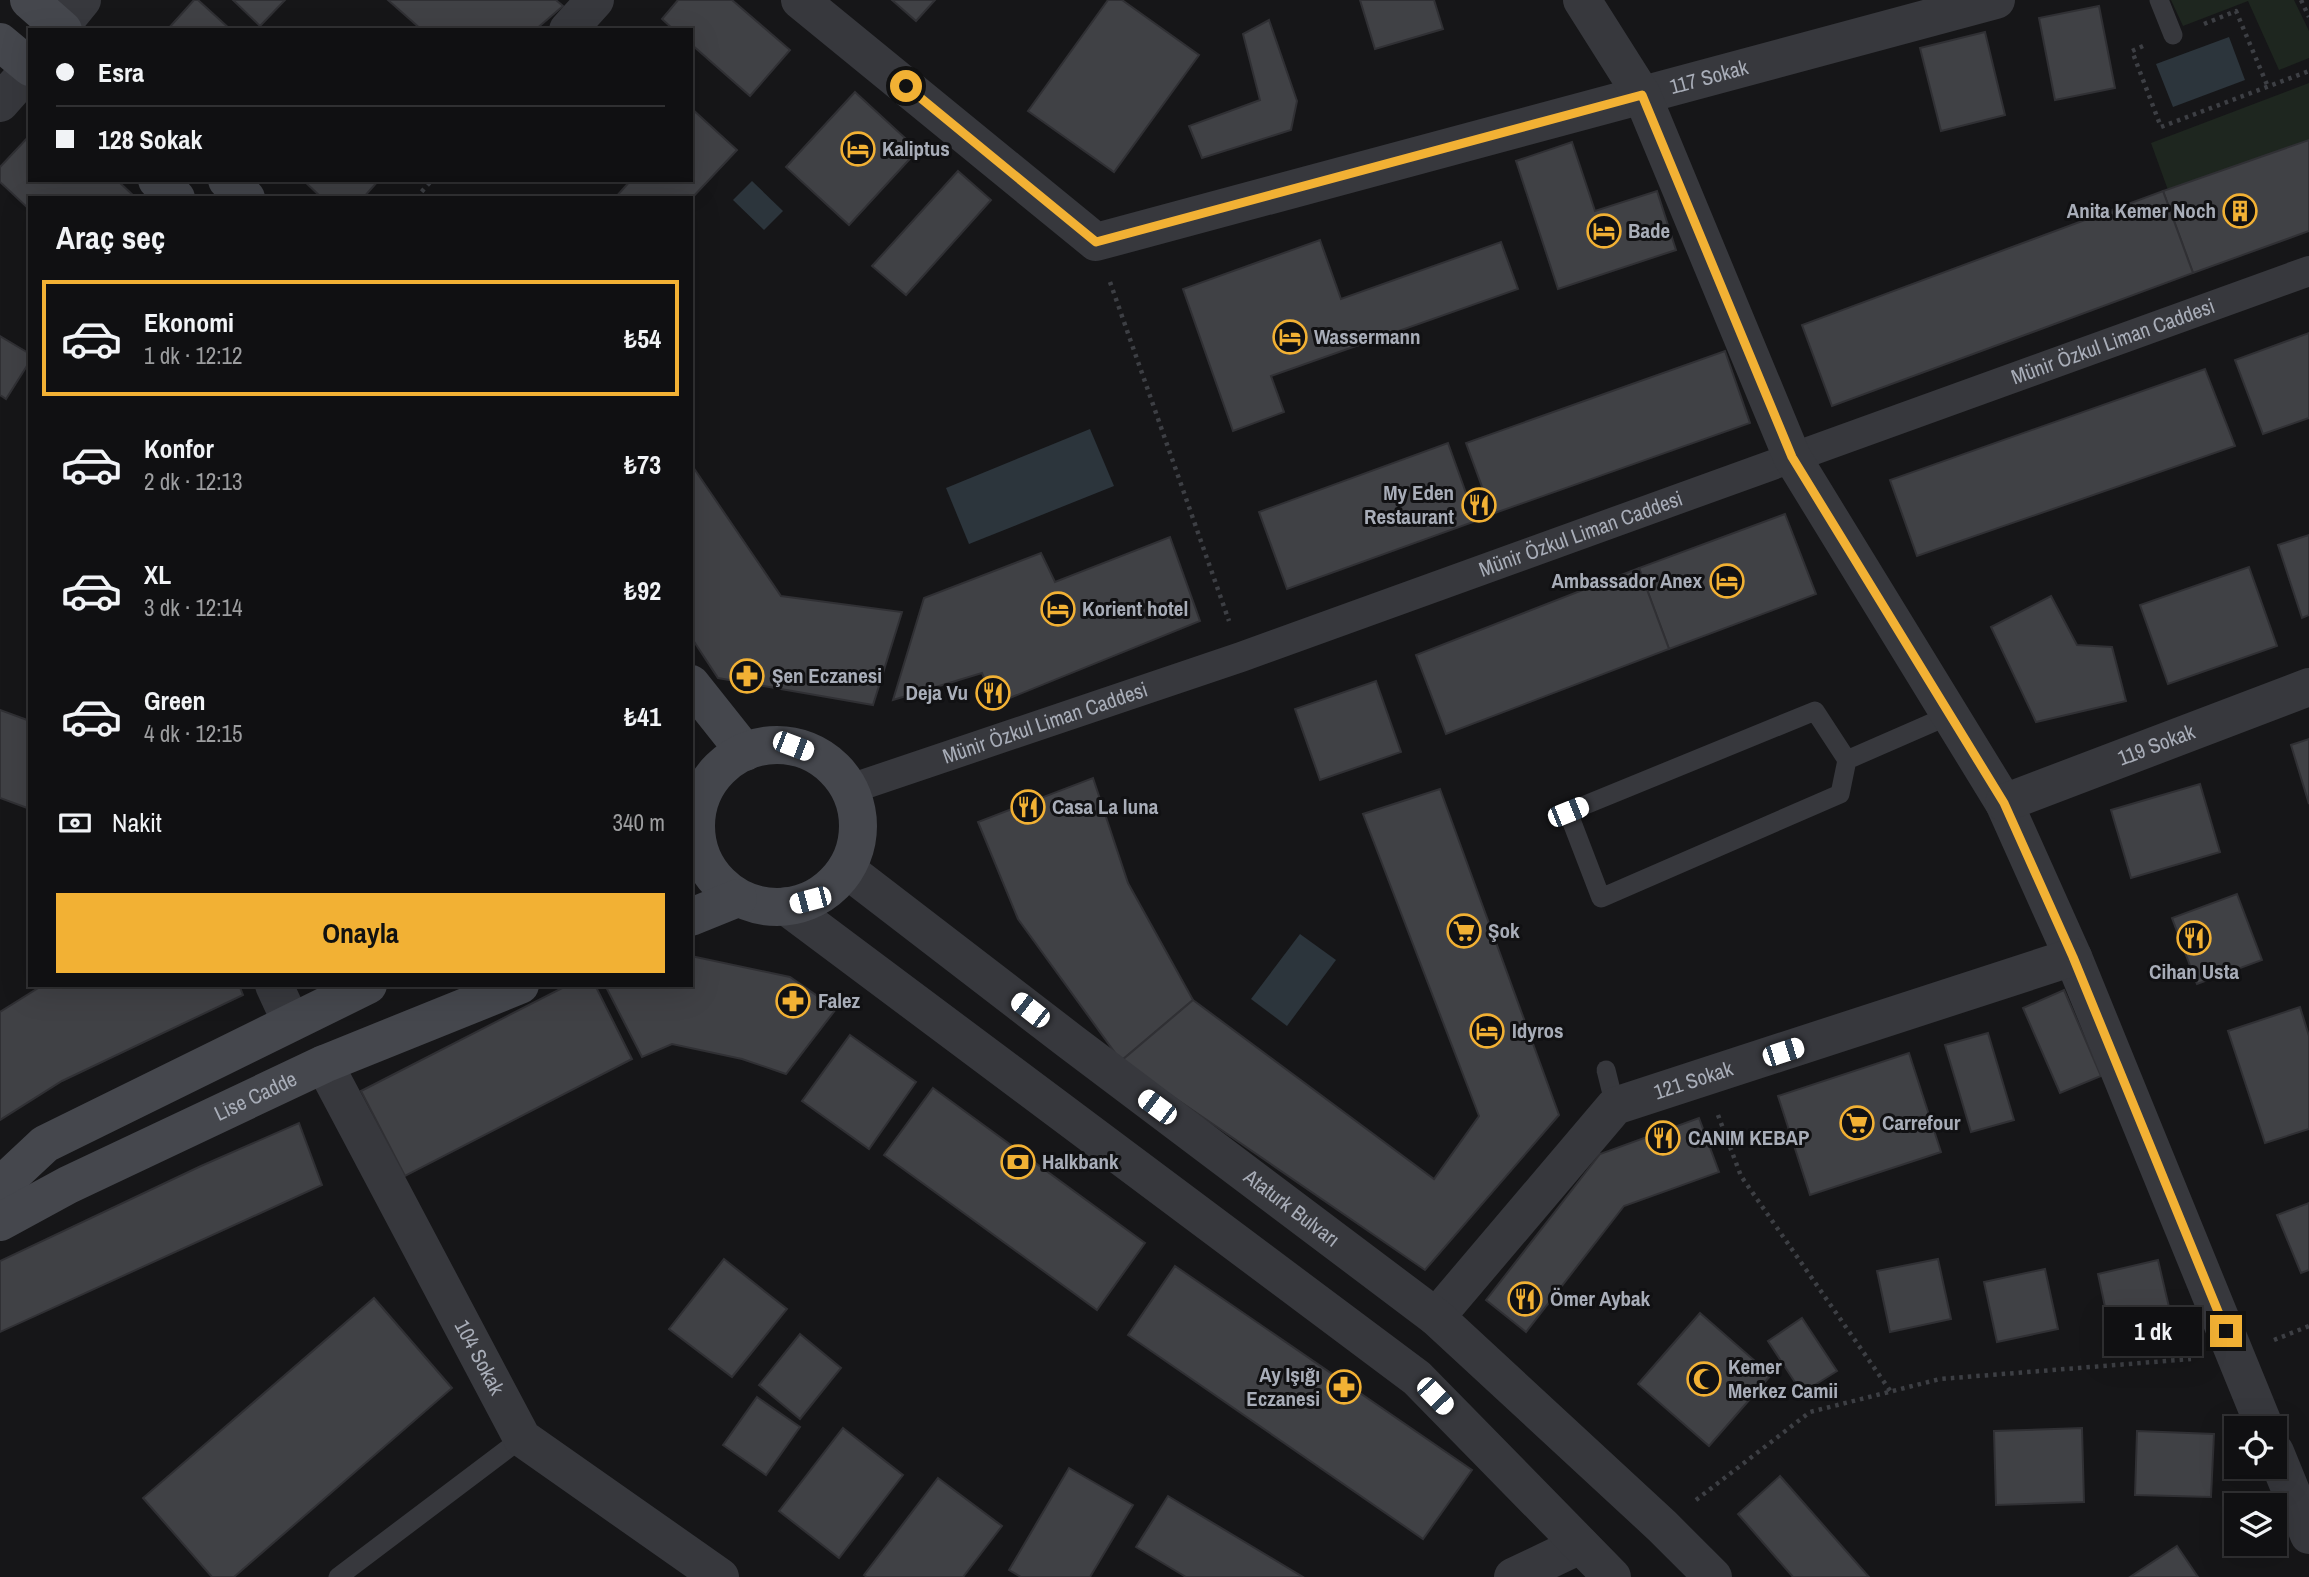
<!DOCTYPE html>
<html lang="tr">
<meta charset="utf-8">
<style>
body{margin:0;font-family:"Archivo Narrow",sans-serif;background:#19191b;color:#f1f3f6;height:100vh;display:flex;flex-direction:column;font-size:26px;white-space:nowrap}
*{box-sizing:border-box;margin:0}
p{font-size:23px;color:#9c9d9f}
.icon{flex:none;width:38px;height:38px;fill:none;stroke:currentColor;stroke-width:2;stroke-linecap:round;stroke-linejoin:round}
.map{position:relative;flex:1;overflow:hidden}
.panel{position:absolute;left:28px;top:196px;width:665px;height:791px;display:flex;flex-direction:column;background:#101012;border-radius:0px;box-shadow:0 7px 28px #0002,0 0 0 2px #303032}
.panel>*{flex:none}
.top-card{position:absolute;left:28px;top:28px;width:665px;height:154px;border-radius:0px;box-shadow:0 7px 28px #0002,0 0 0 2px #303032;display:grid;align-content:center;height:154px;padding:0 28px;background:#101012}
.buttons{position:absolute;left:2224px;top:1416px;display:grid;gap:14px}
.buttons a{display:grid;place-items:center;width:63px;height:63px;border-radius:0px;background:#101012;box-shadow:0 7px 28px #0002,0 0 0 2px #303032;font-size:35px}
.end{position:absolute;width:32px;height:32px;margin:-16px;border:9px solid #f2b134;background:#111;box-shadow:0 0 0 4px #111}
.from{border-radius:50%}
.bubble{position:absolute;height:49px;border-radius:0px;background:#101012;box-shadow:0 7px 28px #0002,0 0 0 2px #303032;font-size:23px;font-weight:800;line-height:49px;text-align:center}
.car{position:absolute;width:21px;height:42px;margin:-21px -10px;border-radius:9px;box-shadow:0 0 5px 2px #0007;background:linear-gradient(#fff 24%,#345 0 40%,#fff 0 76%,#345 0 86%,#fff 0)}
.top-card b{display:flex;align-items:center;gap:24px;height:66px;font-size:26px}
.top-card b+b{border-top:2px solid #303032}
.top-card i{width:18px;height:18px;background:#f1f3f6}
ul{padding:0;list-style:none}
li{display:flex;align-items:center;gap:21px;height:116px;margin:0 14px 10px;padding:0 14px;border:4px solid transparent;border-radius:0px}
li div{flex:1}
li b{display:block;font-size:26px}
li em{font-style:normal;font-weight:800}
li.active{border-color:#f2b134}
li>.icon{width:63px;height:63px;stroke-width:1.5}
h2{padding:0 28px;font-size:32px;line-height:84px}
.pay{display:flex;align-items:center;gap:18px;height:77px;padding:0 28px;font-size:26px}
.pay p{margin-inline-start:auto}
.button{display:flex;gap:14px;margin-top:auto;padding:14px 28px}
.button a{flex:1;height:80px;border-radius:0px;background:#f2b134;color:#111;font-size:28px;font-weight:800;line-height:80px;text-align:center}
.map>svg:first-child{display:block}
.green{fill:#1e261f}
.water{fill:#2c353c}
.building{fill:#404145;stroke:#303034;stroke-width:2}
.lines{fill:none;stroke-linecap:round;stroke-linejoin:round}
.path{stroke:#3d3f44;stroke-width:4.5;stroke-dasharray:3.5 5;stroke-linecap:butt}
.service{stroke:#37383d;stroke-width:19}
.pedestrian{stroke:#37383d;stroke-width:30}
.minor{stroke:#37383d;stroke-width:38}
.tertiary{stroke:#37383d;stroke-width:38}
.secondary{stroke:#45474d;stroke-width:38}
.route{stroke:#f2b134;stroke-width:9}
.labels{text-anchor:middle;stroke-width:6;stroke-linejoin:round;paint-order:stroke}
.street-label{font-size:21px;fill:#a8adb8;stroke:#111113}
.poi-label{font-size:21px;font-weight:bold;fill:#a8adb8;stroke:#111113;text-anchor:start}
</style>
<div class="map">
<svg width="2309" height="1577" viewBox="0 0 2309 1577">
<rect width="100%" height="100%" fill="#161618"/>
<g class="green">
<polygon points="2171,0 2294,0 2309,31 2309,58 2279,70 2248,1 2183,26"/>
<polygon points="2309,83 2309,140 2168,190 2151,143"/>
</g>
<g class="water">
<polygon points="2229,37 2245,80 2173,107 2156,64"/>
<polygon points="752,181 783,211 764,230 733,200"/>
<polygon points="1090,429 1114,486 969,544 946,488"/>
<polygon points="1300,934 1336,960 1287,1026 1251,999"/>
</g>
<g class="building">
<polygon points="194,0 198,0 231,30 167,30"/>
<polygon points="233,0 285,0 260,26"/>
<polygon points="388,0 556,0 563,6 535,30 422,30"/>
<polygon points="678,0 732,0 790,50 750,96 691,44 691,30 674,30 662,19"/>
<polygon points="892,0 935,0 916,21"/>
<polygon points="1108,0 1122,0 1199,55 1114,172 1028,111"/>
<polygon points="1360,0 1434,0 1443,29 1375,49"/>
<polygon points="2099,6 2115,88 2055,100 2039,18"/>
<polygon points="1269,20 1297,101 1291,130 1202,158 1189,126 1260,100 1243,34"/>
<polygon points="1985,32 2005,115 1941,131 1920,48"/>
<polygon points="855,92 918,150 849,225 786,167"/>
<polygon points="691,108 737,150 691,199 615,198 631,180 691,180"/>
<polygon points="30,135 30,180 117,180 136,198 30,198 30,210 0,182 0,167"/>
<polygon points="2309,140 2309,231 2193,273 2163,191"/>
<polygon points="1572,142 1595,211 1657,191 1676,250 1558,289 1516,161"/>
<polygon points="958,171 991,200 906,295 872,266"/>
<polygon points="303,180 379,180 363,198 322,198"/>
<polygon points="2163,191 2193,273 1832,406 1802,325"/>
<polygon points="1320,240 1341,299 1501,242 1518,289 1271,376 1284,412 1233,431 1183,289"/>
<polygon points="2309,333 2309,418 2263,434 2235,360"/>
<polygon points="0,336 30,354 30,361 6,399 0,395"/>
<polygon points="1725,351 1750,423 1492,514 1466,443"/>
<polygon points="2205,369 2235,446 1917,556 1890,480"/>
<polygon points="1448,443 1476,521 1287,589 1259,512"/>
<polygon points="691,464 781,596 902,612 873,705 718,678 691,637"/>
<polygon points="1785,514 1816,594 1669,649 1639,568"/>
<polygon points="2309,535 2309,615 2302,618 2278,545"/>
<polygon points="1170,537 1200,621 995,704 982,673 893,700 924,598 1041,553 1055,582"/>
<polygon points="2249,567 2277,646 2168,684 2140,605"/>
<polygon points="1639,568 1669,649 1446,734 1416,655"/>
<polygon points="2051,596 2077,645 2112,647 2126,701 2036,722 1991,627"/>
<polygon points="1376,681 1401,752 1320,780 1295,709"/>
<polygon points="0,710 30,721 30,809 0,798"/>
<polygon points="2309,739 2309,804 2291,745"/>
<polygon points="1093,778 1128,883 1193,1000 1121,1061 1018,919 978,822"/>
<polygon points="2200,784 2220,852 2131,878 2111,810"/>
<polygon points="1440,789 1559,1115 1425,1270 1121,1061 1193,1000 1434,1179 1479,1116 1363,814"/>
<polygon points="2237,894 2262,960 2197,984 2172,918"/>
<polygon points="691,956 790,977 836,1009 786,1074 742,1059 672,1044 642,1057 605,985 691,985"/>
<polygon points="43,985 239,985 243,995 62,1081 0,1120 0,1012"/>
<polygon points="568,985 595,985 632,1059 405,1176 361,1091"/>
<polygon points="2064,990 2101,1076 2060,1093 2023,1008"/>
<polygon points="2300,1007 2309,1036 2309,1129 2265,1143 2228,1031"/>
<polygon points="1988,1033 2014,1120 1971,1132 1945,1045"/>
<polygon points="850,1035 916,1082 869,1149 802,1101"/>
<polygon points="1909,1053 1941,1152 1810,1195 1778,1096"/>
<polygon points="933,1088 1145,1243 1097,1310 884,1155"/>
<polygon points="1699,1118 1719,1172 1624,1206 1526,1332 1486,1300 1600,1154"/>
<polygon points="299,1123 322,1185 0,1332 0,1261 201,1166"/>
<polygon points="2309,1203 2309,1270 2301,1273 2277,1215"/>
<polygon points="724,1259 787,1309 732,1377 669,1329"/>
<polygon points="1938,1259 1951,1319 1890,1332 1877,1271"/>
<polygon points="2158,1260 2172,1320 2111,1335 2098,1274"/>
<polygon points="1175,1266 1472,1470 1423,1539 1128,1335"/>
<polygon points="2045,1269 2058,1329 1997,1342 1984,1282"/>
<polygon points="374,1298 452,1388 234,1577 212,1577 143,1498"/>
<polygon points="1700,1313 1771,1375 1709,1446 1638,1384"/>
<polygon points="1802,1318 1837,1371 1802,1393 1768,1341"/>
<polygon points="800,1334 841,1368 800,1419 759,1385"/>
<polygon points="757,1397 800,1427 766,1475 723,1445"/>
<polygon points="843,1428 903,1475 839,1558 779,1511"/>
<polygon points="2082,1428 2084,1502 1996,1505 1994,1431"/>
<polygon points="2137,1431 2214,1434 2211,1497 2135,1495"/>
<polygon points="1069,1468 1133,1505 1090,1577 1021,1577 1009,1570"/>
<polygon points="1780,1476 1869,1577 1793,1577 1738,1514"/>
<polygon points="938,1478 1002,1526 963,1577 867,1577 864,1575"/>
<polygon points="1168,1496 1303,1577 1186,1577 1136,1547"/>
<polygon points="2177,1546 2198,1577 2130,1577"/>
</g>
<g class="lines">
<g class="path">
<polyline points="2301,0 2309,17"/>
<polyline points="2204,24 2236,11 2268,87"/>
<polyline points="2143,46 2132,51 2161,127 2309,71"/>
<polyline points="416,198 432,180"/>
<polyline points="1110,282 1229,621"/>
<polyline points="1718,1115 1741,1176 1891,1392"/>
<polyline points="2274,1340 2309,1326"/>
<polyline points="1696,1500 1810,1412 1940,1379 2191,1359"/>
</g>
<g class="service">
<polyline points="2159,0 2173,35"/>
<polyline points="1847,760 1840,794 1601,898 1568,812 1815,711 1847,760 1950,715"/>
<polyline points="1606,1070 1615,1106"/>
<polyline points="338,1577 522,1438"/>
</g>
<path class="pedestrian" id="s1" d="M850,789l391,-132 1068,-386"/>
<g class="minor">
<path id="s2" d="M800,0l296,242 900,-242"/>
<polyline points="1582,0 1642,95 1792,457 2004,803 2073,957 2265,1428"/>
<polyline points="568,30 595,0"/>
<polyline points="0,103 30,69"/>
<path id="s3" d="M2004,803l305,-116"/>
<polyline points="274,985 291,1022"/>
<path id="s4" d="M324,1064l198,374 198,139"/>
<path id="s5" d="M1436,1317l179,-211 458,-149"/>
<polyline points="2275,1452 2309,1535"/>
<polyline points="1513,1577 1580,1545"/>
</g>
<g class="tertiary">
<polyline points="60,27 82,0"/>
<path id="s6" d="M846,869l225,173 365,275 226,209 51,51"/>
<polyline points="786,906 1417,1378 1612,1577"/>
</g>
<g class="secondary">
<polyline points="29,0 63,30"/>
<polyline points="0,42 30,67"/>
<polyline points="157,180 176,198"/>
<polyline points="227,180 246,198"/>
<polyline points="691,684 745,752"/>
<circle cx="777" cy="826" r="81"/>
<polyline points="691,917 738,898"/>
<polyline points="0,1186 45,1144 368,985"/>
<path id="s7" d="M0,1222l68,-37 256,-121 196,-79"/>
</g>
</g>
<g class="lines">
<polyline class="route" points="906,86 1096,242 1642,95 1792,457 2004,803 2073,957 2226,1331"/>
</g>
<defs>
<symbol id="hotel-ring" viewBox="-11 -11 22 22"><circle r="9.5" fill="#111113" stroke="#f2b134" stroke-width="1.5"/><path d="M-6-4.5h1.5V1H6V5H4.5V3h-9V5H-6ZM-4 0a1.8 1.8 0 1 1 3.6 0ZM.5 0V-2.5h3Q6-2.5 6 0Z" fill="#f2b134"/></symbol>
<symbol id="building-ring" viewBox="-11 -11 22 22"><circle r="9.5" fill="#111113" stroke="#f2b134" stroke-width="1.5"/><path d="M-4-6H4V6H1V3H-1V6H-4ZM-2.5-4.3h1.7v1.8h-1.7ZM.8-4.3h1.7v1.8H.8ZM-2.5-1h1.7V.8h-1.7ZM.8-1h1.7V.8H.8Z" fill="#f2b134"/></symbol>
<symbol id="restaurant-ring" viewBox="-11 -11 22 22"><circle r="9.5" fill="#111113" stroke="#f2b134" stroke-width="1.5"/><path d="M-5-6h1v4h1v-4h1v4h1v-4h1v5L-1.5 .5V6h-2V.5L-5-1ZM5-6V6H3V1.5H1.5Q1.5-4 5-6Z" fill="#f2b134"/></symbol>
<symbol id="pharmacy-ring" viewBox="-11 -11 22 22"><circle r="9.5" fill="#111113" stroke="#f2b134" stroke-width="1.5"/><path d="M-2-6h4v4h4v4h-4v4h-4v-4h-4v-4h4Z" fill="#f2b134"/></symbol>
<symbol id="supermarket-ring" viewBox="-11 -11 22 22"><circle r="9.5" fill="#111113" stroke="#f2b134" stroke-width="1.5"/><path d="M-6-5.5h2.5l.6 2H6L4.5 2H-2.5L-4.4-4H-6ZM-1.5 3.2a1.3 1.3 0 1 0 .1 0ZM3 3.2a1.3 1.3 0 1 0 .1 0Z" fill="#f2b134"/></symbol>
<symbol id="bank-ring" viewBox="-11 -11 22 22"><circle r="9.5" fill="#111113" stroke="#f2b134" stroke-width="1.5"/><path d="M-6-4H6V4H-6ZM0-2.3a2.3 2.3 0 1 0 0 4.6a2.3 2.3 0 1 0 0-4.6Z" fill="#f2b134"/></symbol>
<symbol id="mosque-ring" viewBox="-11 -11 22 22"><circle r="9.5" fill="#111113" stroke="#f2b134" stroke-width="1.5"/><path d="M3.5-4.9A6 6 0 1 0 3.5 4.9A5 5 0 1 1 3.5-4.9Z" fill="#f2b134"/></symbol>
</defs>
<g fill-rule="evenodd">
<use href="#hotel-ring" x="839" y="130" width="38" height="38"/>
<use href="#building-ring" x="2221" y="192" width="38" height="38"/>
<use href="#hotel-ring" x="1585" y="212" width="38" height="38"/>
<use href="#hotel-ring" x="1271" y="318" width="38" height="38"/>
<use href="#restaurant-ring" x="1460" y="486" width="38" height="38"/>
<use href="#hotel-ring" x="1708" y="562" width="38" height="38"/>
<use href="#hotel-ring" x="1039" y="590" width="38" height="38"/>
<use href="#pharmacy-ring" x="728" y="657" width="38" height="38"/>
<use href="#restaurant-ring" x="974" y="674" width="38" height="38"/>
<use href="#restaurant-ring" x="1009" y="788" width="38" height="38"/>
<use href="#supermarket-ring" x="1445" y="912" width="38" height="38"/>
<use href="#restaurant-ring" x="2175" y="919" width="38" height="38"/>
<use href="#pharmacy-ring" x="774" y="982" width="38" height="38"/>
<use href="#hotel-ring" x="1468" y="1012" width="38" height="38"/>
<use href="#supermarket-ring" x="1838" y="1104" width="38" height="38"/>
<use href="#restaurant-ring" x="1644" y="1119" width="38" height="38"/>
<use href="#bank-ring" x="999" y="1143" width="38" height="38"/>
<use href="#restaurant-ring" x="1506" y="1280" width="38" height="38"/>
<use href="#mosque-ring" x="1685" y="1360" width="38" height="38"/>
<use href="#pharmacy-ring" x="1325" y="1368" width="38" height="38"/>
</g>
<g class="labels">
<g class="street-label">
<text dy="7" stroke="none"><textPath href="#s2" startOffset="1017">117 Sokak</textPath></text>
<text dy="7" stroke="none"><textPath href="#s1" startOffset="1340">Münir Özkul Liman Caddesi</textPath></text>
<text dy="7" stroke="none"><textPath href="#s1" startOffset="774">Münir Özkul Liman Caddesi</textPath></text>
<text dy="7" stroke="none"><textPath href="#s1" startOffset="206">Münir Özkul Liman Caddesi</textPath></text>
<text dy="7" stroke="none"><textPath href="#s3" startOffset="163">119 Sokak</textPath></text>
<text dy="7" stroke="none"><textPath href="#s5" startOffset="359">121 Sokak</textPath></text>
<text dy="7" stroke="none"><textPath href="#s7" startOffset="285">Lise Cadde</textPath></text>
<text dy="7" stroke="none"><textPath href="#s6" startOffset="560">Ataturk Bulvarı</textPath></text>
<text dy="7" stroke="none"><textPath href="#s4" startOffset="332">104 Sokak</textPath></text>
</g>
<g class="poi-label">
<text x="882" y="156">Kaliptus</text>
<text x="2216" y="218" text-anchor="end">Anita Kemer Noch</text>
<text x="1628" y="238">Bade</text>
<text x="1314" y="344">Wassermann</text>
<text x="1454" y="500" text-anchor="end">My Eden<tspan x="1454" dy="24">Restaurant</tspan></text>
<text x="1702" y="588" text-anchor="end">Ambassador Anex</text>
<text x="1082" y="616">Korient hotel</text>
<text x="772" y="683">Şen Eczanesi</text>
<text x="968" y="700" text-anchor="end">Deja Vu</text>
<text x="1052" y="814">Casa La luna</text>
<text x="1488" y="938">Şok</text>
<text x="2194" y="979" text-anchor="middle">Cihan Usta</text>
<text x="818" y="1008">Falez</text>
<text x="1512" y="1038">Idyros</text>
<text x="1882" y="1130">Carrefour</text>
<text x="1688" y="1145">CANIM KEBAP</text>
<text x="1042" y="1169">Halkbank</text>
<text x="1550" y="1306">Ömer Aybak</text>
<text x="1728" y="1374">Kemer<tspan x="1728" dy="24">Merkez Camii</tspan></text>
<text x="1320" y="1382" text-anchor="end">Ay Işığı<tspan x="1320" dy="24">Eczanesi</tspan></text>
</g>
</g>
</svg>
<div class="buttons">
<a><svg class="icon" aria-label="locate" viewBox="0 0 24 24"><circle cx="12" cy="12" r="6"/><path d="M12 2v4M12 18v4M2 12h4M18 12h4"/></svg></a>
<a><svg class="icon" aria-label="layers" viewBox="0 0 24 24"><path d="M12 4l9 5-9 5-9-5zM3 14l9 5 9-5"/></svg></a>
</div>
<i class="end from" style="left:906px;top:86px"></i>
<i class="end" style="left:2226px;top:1331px"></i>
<div class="bubble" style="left:2104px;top:1307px;width:98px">1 dk</div>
<i class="car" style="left:793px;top:746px;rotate:111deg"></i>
<i class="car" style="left:1568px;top:812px;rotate:68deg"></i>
<i class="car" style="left:810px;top:900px;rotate:255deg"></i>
<i class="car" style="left:1030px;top:1010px;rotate:308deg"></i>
<i class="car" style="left:1783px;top:1052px;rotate:72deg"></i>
<i class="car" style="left:1157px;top:1107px;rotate:307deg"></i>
<i class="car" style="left:1435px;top:1396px;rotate:136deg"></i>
<div class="top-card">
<b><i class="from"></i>Esra</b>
<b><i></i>128 Sokak</b>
</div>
<section class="panel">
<h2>Araç seç</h2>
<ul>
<li class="active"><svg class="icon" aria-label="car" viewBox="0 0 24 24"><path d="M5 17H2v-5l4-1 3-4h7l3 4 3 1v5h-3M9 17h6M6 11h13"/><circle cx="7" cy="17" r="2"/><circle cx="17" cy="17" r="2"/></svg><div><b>Ekonomi</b><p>1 dk · 12:12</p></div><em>₺54</em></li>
<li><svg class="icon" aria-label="car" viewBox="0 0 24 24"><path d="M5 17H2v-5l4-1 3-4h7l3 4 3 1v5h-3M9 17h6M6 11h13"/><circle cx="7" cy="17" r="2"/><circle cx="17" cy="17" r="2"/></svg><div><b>Konfor</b><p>2 dk · 12:13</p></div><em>₺73</em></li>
<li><svg class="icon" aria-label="car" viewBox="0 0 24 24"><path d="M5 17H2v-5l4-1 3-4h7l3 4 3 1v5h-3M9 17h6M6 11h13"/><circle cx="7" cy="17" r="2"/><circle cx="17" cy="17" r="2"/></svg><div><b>XL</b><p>3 dk · 12:14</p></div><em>₺92</em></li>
<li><svg class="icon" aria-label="car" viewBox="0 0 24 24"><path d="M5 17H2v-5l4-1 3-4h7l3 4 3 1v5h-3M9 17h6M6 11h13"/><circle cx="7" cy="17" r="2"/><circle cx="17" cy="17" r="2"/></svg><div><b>Green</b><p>4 dk · 12:15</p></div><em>₺41</em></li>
</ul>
<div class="pay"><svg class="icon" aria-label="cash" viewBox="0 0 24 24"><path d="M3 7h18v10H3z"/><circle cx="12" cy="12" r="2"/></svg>Nakit<p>340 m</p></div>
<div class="button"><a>Onayla</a></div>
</section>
</div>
